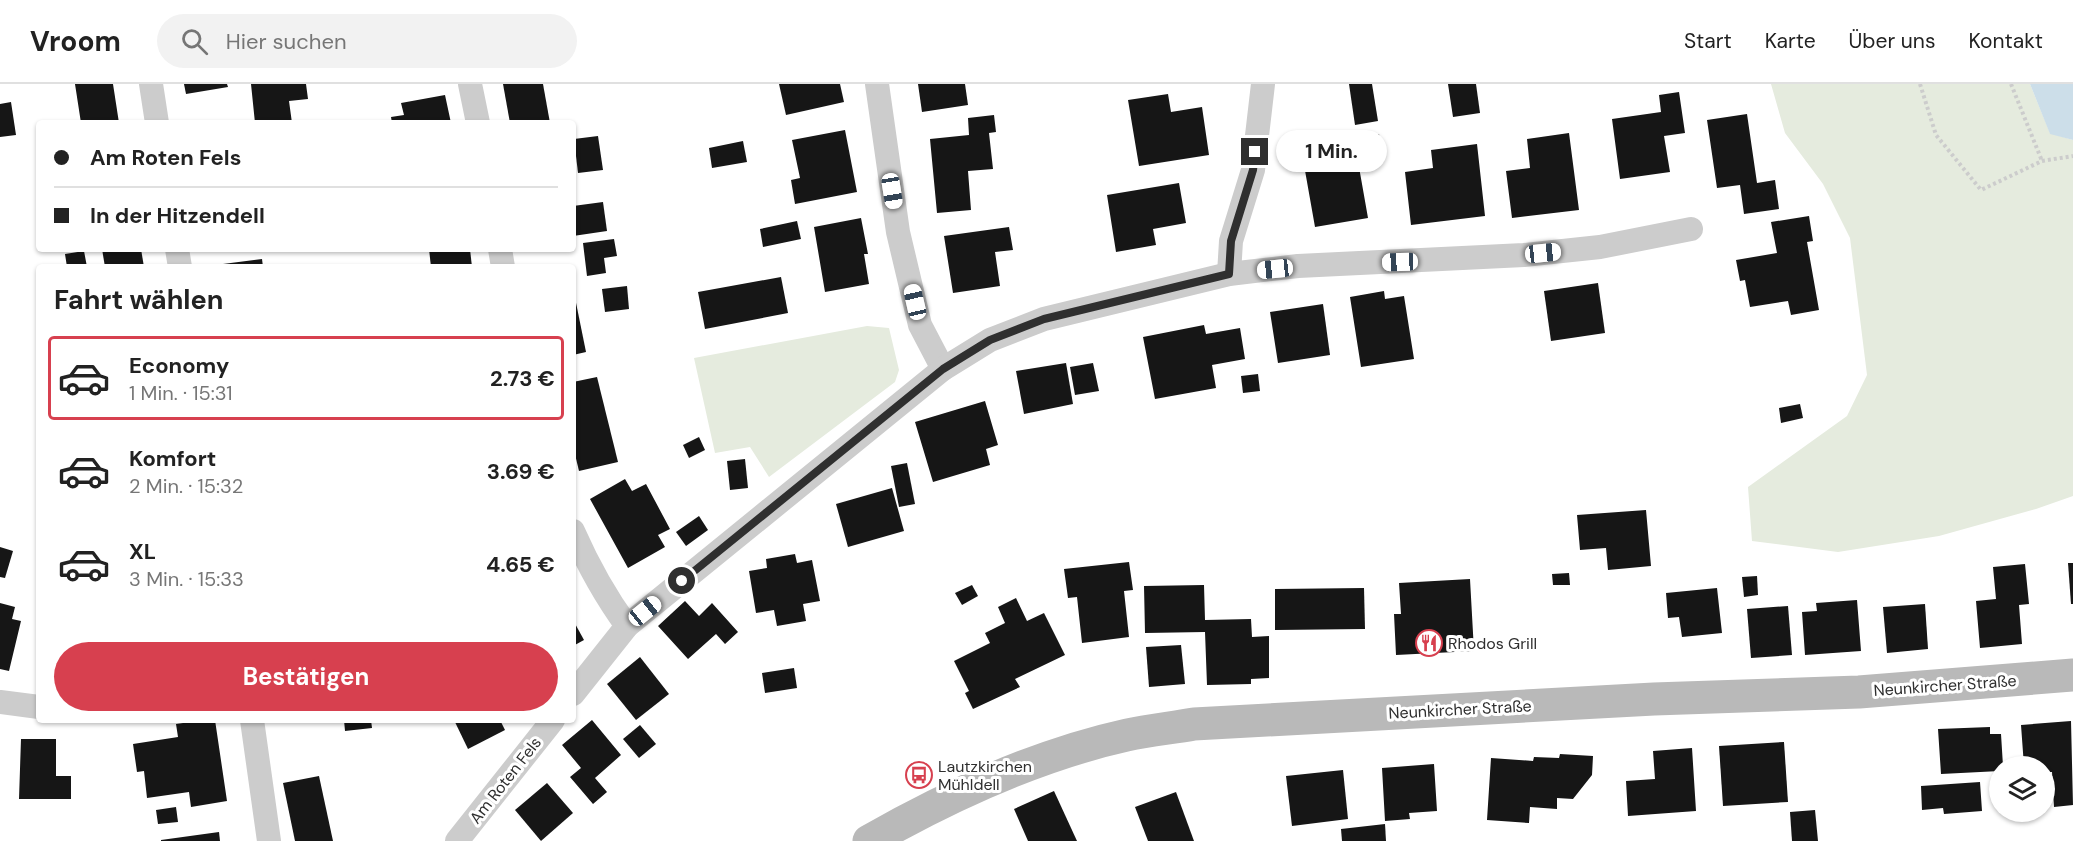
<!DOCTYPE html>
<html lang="de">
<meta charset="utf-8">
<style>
body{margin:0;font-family:"DM Sans",sans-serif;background:#f2f2f2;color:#222;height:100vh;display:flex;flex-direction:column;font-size:22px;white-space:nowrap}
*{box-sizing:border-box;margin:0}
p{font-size:20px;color:#767676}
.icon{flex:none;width:33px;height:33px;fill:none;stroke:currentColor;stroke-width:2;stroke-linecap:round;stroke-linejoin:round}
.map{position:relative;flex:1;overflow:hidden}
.panel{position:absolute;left:36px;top:180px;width:540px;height:459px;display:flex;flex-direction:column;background:#fff;border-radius:6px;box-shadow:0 2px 4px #0004}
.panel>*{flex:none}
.hud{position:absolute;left:36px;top:36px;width:540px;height:132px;border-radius:6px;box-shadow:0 2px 4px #0004;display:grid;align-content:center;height:132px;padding:0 18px;background:#fff}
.fabs{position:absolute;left:1989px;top:672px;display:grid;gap:12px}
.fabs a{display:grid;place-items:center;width:66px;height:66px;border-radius:50%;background:#fff;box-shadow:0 2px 4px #0004;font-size:30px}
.end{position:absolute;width:27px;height:27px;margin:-14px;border:8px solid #2f2f2f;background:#fff;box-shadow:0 0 0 3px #fff}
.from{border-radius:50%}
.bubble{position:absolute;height:42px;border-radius:21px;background:#fff;box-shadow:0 2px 4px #0004;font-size:20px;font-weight:700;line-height:42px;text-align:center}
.car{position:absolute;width:18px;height:36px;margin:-18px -9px;border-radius:8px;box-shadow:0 0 4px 2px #0007;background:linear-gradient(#fff 24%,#345 0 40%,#fff 0 76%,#345 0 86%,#fff 0)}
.hud b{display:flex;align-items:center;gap:21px;height:57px;font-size:22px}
.hud b+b{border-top:2px solid #e0e0e0}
.hud i{width:15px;height:15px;background:#222}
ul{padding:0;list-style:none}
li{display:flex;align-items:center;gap:18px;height:84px;margin:0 12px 9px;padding:0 6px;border:3px solid transparent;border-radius:6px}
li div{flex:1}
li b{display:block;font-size:22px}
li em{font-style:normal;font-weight:700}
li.current{border-color:#d7404f}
li>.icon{width:54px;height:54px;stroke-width:1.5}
h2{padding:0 18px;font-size:27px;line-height:72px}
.primary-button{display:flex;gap:12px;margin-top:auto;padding:12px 18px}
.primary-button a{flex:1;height:69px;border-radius:36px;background:#d7404f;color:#fff;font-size:24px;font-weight:700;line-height:69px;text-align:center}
header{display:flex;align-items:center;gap:36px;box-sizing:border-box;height:84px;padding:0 30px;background:#fff;border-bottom:2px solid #e0e0e0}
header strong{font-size:28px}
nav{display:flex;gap:33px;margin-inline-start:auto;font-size:21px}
.search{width:420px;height:54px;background:#f2f2f2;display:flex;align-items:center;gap:15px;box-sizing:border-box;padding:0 21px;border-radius:33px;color:#767676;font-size:22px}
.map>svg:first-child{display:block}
.green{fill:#e5ebde}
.water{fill:#ccdee9}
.building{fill:#161616}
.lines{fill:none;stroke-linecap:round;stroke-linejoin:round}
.path{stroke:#ccc;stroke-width:4;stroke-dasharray:3 3;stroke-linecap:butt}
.minor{stroke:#ccc;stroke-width:24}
.secondary{stroke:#b9b9b9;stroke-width:33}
.route{stroke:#2f2f2f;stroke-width:8}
.labels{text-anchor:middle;stroke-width:6;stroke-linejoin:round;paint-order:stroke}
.poi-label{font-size:16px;fill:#2f2f2f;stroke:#fff;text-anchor:start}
.street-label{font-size:16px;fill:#2f2f2f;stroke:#fff}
</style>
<header>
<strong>Vroom</strong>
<div class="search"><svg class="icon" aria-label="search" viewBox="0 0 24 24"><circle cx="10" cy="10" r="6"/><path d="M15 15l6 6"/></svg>Hier suchen</div>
<nav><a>Start</a><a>Karte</a><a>Über uns</a><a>Kontakt</a></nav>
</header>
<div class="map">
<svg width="2073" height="757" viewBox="0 0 2073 757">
<rect width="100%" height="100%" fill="#fff"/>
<g class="green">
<polygon points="1771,0 2030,0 2050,49 2073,56 2073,412 2036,425 1939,452 1838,468 1752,457 1748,403 1847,332 1867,291 1850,154 1823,100 1785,49"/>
<polygon points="867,242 889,244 899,286 895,298 769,393 750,363 715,369 694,274"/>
</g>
<polygon class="water" points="2030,0 2073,0 2073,56 2050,50"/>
<g class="building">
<polygon points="75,0 113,0 119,39 81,39"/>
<polygon points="184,0 227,0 228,3 186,10"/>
<polygon points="251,0 306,0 308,15 289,17 292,39 255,39"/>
<polygon points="503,0 543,0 550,39 510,39"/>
<polygon points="779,0 840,0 844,18 786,31"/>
<polygon points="918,0 965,0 968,21 922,28"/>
<polygon points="1349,0 1372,0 1378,37 1355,41"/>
<polygon points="1448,0 1476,0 1480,29 1453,33"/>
<polygon points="1679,8 1685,49 1664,52 1670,88 1620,95 1612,35 1661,28 1659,11"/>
<polygon points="1168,10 1171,28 1202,23 1209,71 1139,82 1128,16"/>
<polygon points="445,11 451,39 392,39 391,33 404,31 401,19"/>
<polygon points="11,18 16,51 0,53 0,20"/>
<polygon points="1747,30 1757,99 1775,96 1779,125 1744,130 1740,101 1717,104 1707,36"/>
<polygon points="994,31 996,48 989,49 993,85 968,87 971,126 937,129 930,55 969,51 968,34"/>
<polygon points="845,46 857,108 795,120 791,96 800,94 792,56"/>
<polygon points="1569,49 1579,126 1512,134 1506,87 1530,84 1527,55"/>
<polygon points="1379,50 1384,78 1359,83 1368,134 1315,143 1301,64 1329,59 1331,73 1357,69 1354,54"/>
<polygon points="598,52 603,86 578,89 574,55"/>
<polygon points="743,57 747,78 712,84 709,64"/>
<polygon points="1477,60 1485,132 1411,141 1405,88 1433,84 1431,66"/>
<polygon points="1179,99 1186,139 1153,145 1156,161 1116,168 1107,111"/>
<polygon points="603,118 607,147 573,152 573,122"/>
<polygon points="1809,132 1813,157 1807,158 1819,226 1791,231 1788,217 1750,223 1745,196 1740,197 1736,176 1777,169 1771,138"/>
<polygon points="861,134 868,170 864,170 869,200 825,208 814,143"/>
<polygon points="797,137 801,155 763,163 760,145"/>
<polygon points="1009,143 1013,166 995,168 1000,202 953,209 944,152"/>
<polygon points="614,155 617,172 604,174 606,189 587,192 583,159"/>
<polygon points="102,165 141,165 144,183 105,183"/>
<polygon points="429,165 470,165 472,183 431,183"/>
<polygon points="84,167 87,183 67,183 65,170"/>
<polygon points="262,175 263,183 223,183 223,180"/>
<polygon points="781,193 788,229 705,245 698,208"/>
<polygon points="1598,199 1605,249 1551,257 1544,207"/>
<polygon points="627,202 629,225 605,228 602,205"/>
<polygon points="573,204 586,268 573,271"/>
<polygon points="1384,207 1385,215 1404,212 1414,275 1361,283 1350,213"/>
<polygon points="1323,220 1330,271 1278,279 1270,228"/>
<polygon points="1204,241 1206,250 1240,244 1245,275 1212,281 1216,304 1155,315 1143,253"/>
<polygon points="1066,279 1073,320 1024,330 1016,287"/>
<polygon points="1093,279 1099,307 1075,311 1070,283"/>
<polygon points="1258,290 1260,307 1243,309 1241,292"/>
<polygon points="597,293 618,378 579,387 573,362 573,298"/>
<polygon points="985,317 998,361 986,365 990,381 933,398 915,338"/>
<polygon points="1800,320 1803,334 1781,339 1779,324"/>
<polygon points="699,353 705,366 689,374 683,361"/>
<polygon points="745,375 748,404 730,406 727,377"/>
<polygon points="907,379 915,420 899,423 891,382"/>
<polygon points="625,395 632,407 646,400 670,445 658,451 665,463 628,484 590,415"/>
<polygon points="892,404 904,447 848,463 836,420"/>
<polygon points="1646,426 1651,482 1608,486 1606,464 1580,466 1577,431"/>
<polygon points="699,432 708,446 686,462 676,448"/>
<polygon points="0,463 13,467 5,494 0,493"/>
<polygon points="795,470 797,479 812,476 820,517 803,520 806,537 777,542 774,526 756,529 749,487 767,484 766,475"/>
<polygon points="1129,478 1133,506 1124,507 1129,553 1082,559 1077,513 1068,514 1064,485"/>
<polygon points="2068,479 2073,479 2073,520 2071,520"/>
<polygon points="2025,480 2029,520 2019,521 2022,560 1980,564 1976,517 1996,515 1993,483"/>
<polygon points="1569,489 1570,501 1553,501 1552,490"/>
<polygon points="1757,492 1758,511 1744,513 1742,493"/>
<polygon points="1470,495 1474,567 1396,571 1394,530 1401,530 1399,499"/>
<polygon points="972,501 978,512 962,521 955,509"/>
<polygon points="1204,501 1205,536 1251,535 1252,553 1269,552 1269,594 1251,595 1251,600 1207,601 1205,548 1145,549 1144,502"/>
<polygon points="1364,504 1365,545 1275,546 1275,505"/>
<polygon points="1717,504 1722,549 1682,553 1679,533 1668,534 1666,509"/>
<polygon points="1016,514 1027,537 1044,529 1065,571 1015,595 1020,603 973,625 965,609 969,607 954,577 990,559 985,549 1005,539 998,523"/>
<polygon points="1857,516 1861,567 1805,571 1802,528 1817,527 1816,519"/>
<polygon points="685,517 699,532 712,519 738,548 725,560 716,550 688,575 658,542"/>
<polygon points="0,519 15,523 12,535 21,537 9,587 0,585"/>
<polygon points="1925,520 1928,565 1887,569 1883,523"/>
<polygon points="1788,522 1792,571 1751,574 1747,525"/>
<polygon points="573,536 584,556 573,562"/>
<polygon points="1181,561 1185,600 1149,603 1146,563"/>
<polygon points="640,573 669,610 636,636 607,600"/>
<polygon points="794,584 797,604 765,609 762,589"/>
<polygon points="204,636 215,636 227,717 191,723 189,708 147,714 144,687 137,688 133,660 178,653 176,640"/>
<polygon points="344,636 371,636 372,644 345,647"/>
<polygon points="454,636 500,636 505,646 468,665"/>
<polygon points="592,636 621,671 595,694 607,708 593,720 570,693 581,684 562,661"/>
<polygon points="2071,637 2073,721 2054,723 2052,688 2044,688 2044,682 2024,682 2021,641"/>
<polygon points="640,641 656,660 639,674 623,655"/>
<polygon points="1990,643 1990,650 2001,650 2003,682 2000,682 2000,687 1941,690 1938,645"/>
<polygon points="21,655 56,655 56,692 71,692 71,715 19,715"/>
<polygon points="1784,658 1788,718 1723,722 1719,662"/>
<polygon points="1692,664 1696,727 1628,732 1626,697 1655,695 1653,667"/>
<polygon points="1560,670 1593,672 1592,691 1573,715 1557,714 1557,725 1530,723 1529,739 1487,736 1491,674 1533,677 1534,673 1559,674"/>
<polygon points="1434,680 1437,727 1409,729 1410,735 1385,737 1382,684"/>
<polygon points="1343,686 1348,735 1292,742 1286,692"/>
<polygon points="319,692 333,757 295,757 283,699"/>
<polygon points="1980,698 1982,727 1944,730 1943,724 1922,726 1921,702"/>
<polygon points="547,699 573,729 541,757 515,726"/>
<polygon points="1054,707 1077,757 1028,757 1014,725"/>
<polygon points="1176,708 1194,757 1148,757 1135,723"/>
<polygon points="176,723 178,738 158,740 156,726"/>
<polygon points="1815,726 1818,757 1792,757 1790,728"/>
<polygon points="1385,740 1386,757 1342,757 1341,745"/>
<polygon points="219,748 220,757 161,757 161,756"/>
</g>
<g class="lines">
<g class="path">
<polyline points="1920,0 1936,51 1981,106 2042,77 2073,72"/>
<polyline points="2011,0 2042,77"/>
</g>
<g class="minor">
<polyline points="151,0 157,39"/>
<polyline points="470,0 478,39"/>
<polyline points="877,0 898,148 920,241 943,285"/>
<polyline points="177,165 180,183"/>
<polyline points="500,165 503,183"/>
<polyline points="1229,190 1231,157 1253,86 1263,0"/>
<path d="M573,447c15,34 32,65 54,95"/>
<polyline points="573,610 627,542 943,285 990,256 1044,235 1229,190 1298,182 1524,171 1600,163 1691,145"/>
<polyline points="0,618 39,623"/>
<polyline points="252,636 269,757"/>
<polyline points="457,757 553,636"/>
</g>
<path class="secondary" d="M869,757c81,-46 167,-86 258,-106 22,-5 45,-7 67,-11l460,-25 205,-7 214,-17"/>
</g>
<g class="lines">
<polyline class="route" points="682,497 943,285 990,256 1044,235 1229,190 1231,157 1253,86 1255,68"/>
</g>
<defs>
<symbol id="restaurant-ring" viewBox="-11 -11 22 22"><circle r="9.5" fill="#fff" stroke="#d7404f" stroke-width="1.5"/><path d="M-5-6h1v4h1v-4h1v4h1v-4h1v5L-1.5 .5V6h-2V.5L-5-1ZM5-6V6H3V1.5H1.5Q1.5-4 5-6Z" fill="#d7404f"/></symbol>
<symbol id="bus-ring" viewBox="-11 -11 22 22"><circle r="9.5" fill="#fff" stroke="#d7404f" stroke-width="1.5"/><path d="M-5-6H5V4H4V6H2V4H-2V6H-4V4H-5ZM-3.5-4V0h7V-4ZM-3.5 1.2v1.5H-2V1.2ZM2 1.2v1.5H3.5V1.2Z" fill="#d7404f"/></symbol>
</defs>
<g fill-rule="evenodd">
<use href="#restaurant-ring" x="1414" y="544" width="30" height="30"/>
<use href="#bus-ring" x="904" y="676" width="30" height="30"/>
</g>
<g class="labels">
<g class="poi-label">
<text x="1448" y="565">Rhodos Grill</text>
<text x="938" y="688">Lautzkirchen<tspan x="938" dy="18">Mühldell</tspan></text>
</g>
<g class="street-label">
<text transform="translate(1945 601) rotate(-4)" y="6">Neunkircher Straße</text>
<text transform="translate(1460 625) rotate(-3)" y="6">Neunkircher Straße</text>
<text transform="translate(505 696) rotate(-52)" y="6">Am Roten Fels</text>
</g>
</g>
</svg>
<div class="fabs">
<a><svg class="icon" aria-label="layers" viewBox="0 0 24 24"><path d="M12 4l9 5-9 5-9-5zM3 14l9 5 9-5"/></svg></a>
</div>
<i class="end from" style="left:682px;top:497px"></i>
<i class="end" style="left:1255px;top:68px"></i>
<div class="bubble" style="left:1276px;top:46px;width:111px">1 Min.</div>
<i class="car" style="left:892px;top:107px;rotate:171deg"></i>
<i class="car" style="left:1543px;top:169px;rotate:84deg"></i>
<i class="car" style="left:1400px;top:178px;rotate:268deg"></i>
<i class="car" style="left:1275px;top:185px;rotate:264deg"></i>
<i class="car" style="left:915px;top:218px;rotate:347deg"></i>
<i class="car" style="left:645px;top:527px;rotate:51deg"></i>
<div class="hud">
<b><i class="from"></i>Am Roten Fels</b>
<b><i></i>In der Hitzendell</b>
</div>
<section class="panel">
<h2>Fahrt wählen</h2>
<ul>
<li class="current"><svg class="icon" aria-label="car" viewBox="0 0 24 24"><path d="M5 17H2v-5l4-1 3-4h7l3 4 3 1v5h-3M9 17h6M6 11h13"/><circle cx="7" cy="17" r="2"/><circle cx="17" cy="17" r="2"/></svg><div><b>Economy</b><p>1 Min. · 15:31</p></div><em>2.73 €</em></li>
<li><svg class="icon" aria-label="car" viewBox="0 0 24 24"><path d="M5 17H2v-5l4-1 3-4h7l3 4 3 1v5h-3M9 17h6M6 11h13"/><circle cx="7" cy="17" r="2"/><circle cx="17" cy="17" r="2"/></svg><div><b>Komfort</b><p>2 Min. · 15:32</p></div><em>3.69 €</em></li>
<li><svg class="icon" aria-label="car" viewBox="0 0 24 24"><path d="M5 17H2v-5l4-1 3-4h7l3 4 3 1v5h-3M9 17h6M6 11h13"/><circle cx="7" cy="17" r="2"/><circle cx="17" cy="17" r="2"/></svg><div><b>XL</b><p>3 Min. · 15:33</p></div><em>4.65 €</em></li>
</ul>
<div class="primary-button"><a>Bestätigen</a></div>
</section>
</div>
